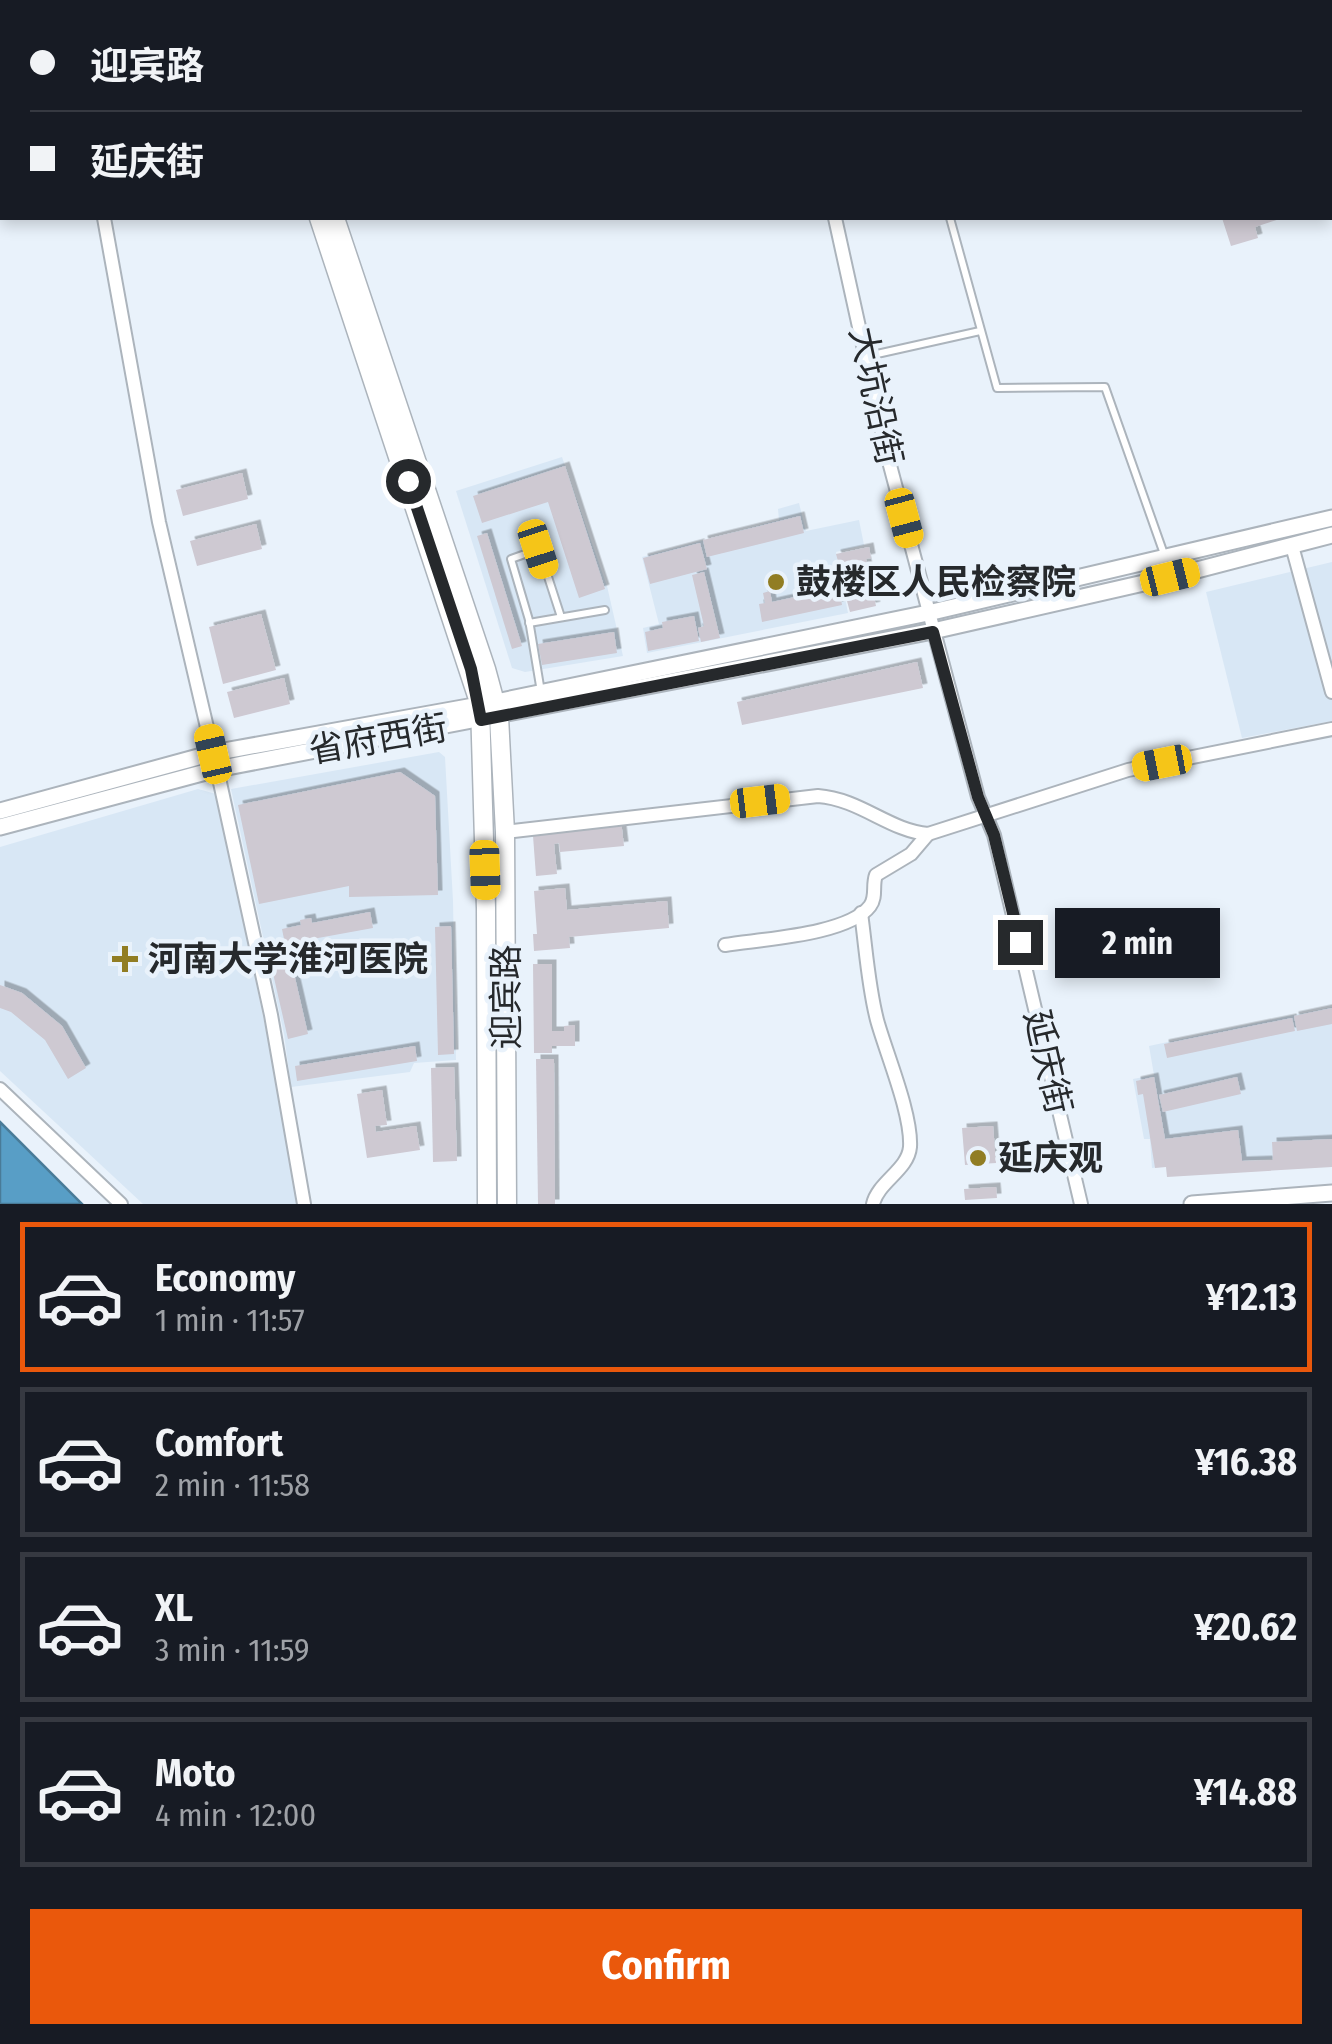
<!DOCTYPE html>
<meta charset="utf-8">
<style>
body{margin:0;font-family:"Fira Sans Condensed","Noto Sans SC",sans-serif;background:#242831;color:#f1f3f6;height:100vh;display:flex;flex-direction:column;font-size:38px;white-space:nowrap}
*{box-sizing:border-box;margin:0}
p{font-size:32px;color:#9ea1a6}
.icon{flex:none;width:55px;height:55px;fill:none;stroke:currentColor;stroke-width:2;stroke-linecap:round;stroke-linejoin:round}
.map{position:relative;height:1204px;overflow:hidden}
.sheet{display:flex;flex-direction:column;background:#171b24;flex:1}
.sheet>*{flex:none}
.hud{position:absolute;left:0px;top:0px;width:1332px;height:220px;box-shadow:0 5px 15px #0003;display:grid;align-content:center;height:220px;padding:0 30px;background:#171b24}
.end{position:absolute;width:45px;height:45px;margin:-22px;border:12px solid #26292c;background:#fff;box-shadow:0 0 0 5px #fff}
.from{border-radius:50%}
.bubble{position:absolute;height:70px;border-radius:0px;background:#171b24;box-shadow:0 5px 15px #0003;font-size:32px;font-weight:700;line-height:70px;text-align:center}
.car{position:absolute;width:30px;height:60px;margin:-30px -15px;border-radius:12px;box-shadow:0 0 8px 2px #0007;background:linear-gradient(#f5c518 24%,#345 0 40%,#f5c518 0 76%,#345 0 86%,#f5c518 0)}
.hud b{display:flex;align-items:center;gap:35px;height:95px;font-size:38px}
.hud b+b{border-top:2px solid #363941}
.hud i{width:25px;height:25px;background:#f1f3f6}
ul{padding:18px 0 0;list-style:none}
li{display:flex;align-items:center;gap:30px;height:150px;margin:0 20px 15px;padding:0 10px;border:5px solid #363941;border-radius:0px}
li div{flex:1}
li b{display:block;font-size:38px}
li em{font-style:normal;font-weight:700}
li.current{border-color:#ea580c}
li>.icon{width:90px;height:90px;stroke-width:1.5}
.action{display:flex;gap:20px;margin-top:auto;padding:20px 30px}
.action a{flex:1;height:115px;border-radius:0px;background:#ea580c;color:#fff;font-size:40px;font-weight:700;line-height:115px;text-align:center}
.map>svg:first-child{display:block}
.built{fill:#d8e7f5}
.water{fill:#589ec6;stroke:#497b98;stroke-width:2.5}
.building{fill:#cec9d2;filter:url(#shadow)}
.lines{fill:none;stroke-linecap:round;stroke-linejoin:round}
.service-casing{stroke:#acb4bc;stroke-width:10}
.minor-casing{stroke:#acb4bc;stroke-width:16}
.tertiary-casing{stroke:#acb4bc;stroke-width:19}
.secondary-casing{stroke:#acb4bc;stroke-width:21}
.service{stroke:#fff;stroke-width:6}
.minor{stroke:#fff;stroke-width:12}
.tertiary{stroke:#fff;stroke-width:15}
.secondary{stroke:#fff;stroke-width:18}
.route{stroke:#26292c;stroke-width:12}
.poi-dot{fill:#917d23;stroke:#e9f2fb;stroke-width:4}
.labels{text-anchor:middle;stroke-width:9;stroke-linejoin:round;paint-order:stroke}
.street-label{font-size:35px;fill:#26292c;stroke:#e9f2fb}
.poi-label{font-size:35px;font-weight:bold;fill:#26292c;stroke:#e9f2fb;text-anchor:start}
</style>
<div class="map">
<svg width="1332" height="1204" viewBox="0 0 1332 1204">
<defs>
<filter id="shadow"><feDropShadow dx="4.5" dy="-4.5" stdDeviation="0" flood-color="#0004"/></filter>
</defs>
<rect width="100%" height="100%" fill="#e9f2fb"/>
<g class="built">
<polygon points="562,457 607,586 623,656 525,672 512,668 456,491"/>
<polygon points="799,503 806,531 859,520 864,545 836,552 848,613 647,653 643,628 659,624 642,557 779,520 778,509"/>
<polygon points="1332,562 1332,721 1242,738 1206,592"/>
<polygon points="439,752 445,757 453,901 456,1060 414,1063 410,1072 291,1087 284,1034 231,789"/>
<polygon points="198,789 216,794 279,1092 297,1204 143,1204 0,1071 0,847"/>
<polygon points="1332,1007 1332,1154 1242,1161 1241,1157 1152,1168 1150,1139 1144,1139 1133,1079 1154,1075 1149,1046"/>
</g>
<polygon class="water" points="0,1122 82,1204 0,1204"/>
<g class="building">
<polygon points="1222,218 1283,218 1255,227 1258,238 1231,246"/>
<polygon points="565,466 605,589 579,598 548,502 482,523 473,496"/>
<polygon points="242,473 248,499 183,516 176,490"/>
<polygon points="800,516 804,533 707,557 703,540"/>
<polygon points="256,524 262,549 197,566 190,541"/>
<polygon points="487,533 522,646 512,649 477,536"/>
<polygon points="700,543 707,569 650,584 643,558"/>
<polygon points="869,547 871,558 866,559 876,606 850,612 847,601 853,600 851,576 847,577 844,564 839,565 836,554"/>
<polygon points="704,572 720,638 701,642 698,628 704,626 692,575"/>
<polygon points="831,578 833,589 839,588 842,605 762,622 759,604 765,603 763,593 770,591 772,602 827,590 825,579"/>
<polygon points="261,614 276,670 223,684 209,627"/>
<polygon points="694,616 699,641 648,651 645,632 663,628 662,622"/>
<polygon points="614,632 617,653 542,665 538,644"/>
<polygon points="917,662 923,688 742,725 737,702"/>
<polygon points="284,678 290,704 234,718 227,692"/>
<polygon points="400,772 435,796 438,895 349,897 349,886 259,904 238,805"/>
<polygon points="621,821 624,846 560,852 559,843 554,844 557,874 536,876 533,836 536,836 536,830"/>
<polygon points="565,888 567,910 667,901 669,928 569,937 570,948 534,951 533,934 537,934 534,891"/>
<polygon points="370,912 373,928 285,944 282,929 301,925 300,920 311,918 312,923"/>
<polygon points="451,926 454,1054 438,1055 435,927"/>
<polygon points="289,952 308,1034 288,1039 269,956"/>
<polygon points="533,964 552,964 552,1031 564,1031 564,1026 575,1025 575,1046 552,1046 552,1053 534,1053"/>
<polygon points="0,985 22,993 62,1026 86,1068 68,1079 45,1040 11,1012 0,1008"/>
<polygon points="1332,1008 1332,1024 1297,1031 1294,1016"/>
<polygon points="1292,1018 1295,1031 1167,1058 1164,1044"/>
<polygon points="415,1046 417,1061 297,1081 295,1066"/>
<polygon points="536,1059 554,1059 555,1204 538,1204"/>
<polygon points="454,1067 457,1161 433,1162 431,1068"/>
<polygon points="1154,1077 1165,1139 1238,1130 1242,1161 1273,1160 1272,1142 1332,1139 1332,1167 1167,1177 1166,1167 1155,1168 1143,1094 1138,1095 1136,1081"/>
<polygon points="1237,1077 1241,1094 1163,1112 1159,1095"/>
<polygon points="382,1090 387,1125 375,1126 376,1132 416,1126 420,1150 367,1158 357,1094"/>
<polygon points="993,1126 996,1163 965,1165 962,1128"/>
<polygon points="996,1187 997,1198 965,1200 964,1189"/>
</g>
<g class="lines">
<defs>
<g id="service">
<polyline points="950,218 997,388 1105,387 1164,554"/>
<polyline points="868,356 980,331"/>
<polyline points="529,623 605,610"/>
<polyline points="541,692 529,620 511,559 539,549 561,617"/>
</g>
<g id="minor">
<polyline points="764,0 765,2"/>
<polyline points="327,2 339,0"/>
<polyline points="0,71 2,71"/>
<polyline points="104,218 159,522 213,753"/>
<polyline points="835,218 887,454 978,797 994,835 1081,1204"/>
<polyline points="1292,546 1332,692"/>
<polyline points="217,769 271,1015 304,1204"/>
<path d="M505,832l313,-36c42,3 72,35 110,38l200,-64 204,-41"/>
<path d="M861,913c5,36 7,72 16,107 9,33 35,94 33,127 -2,23 -32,35 -37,57"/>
<path d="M725,945c36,-6 123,-10 145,-39 7,-9 2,-21 6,-31l35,-21 17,-20"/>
<polyline points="0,1089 121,1204"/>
</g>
<g id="tertiary">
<polyline points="0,811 213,753 496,702 928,613 1332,518"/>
<polyline points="0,827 217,769 933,631 1170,577 1332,535"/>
<polyline points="1192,1204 1332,1193"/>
</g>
<g id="secondary">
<polyline points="246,0 246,2"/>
<polyline points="262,0 263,2"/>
<polyline points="319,218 480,705 486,908 487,1204"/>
<polyline points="335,218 486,669 499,717 505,832 507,1204"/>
</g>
</defs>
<use href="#service" class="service-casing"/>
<use href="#minor" class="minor-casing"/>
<use href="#tertiary" class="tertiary-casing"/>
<use href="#secondary" class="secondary-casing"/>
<use href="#service" class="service"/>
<use href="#minor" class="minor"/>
<use href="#tertiary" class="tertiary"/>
<use href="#secondary" class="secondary"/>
</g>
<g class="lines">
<polyline class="route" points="408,481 471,669 481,720 933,632 978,797 994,835 1020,942"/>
</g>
<g class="poi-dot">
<circle cx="776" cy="582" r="10"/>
<path d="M120 944h10v10h10v10h-10v10h-10v-10h-10v-10h10z"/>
<circle cx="978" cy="1158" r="10"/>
</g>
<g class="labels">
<g class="street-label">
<text transform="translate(876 396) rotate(78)" y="12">大坑沿街</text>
<text transform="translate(378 739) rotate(-10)" y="12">省府西街</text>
<text transform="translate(506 997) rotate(-90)" y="12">迎宾路</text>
<text transform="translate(1048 1062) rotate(77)" y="12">延庆街</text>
</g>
<g class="poi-label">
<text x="796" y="594">鼓楼区人民检察院</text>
<text x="148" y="971">河南大学淮河医院</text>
<text x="998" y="1170">延庆观</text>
</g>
</g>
</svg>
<i class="end from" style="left:408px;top:481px"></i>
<i class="end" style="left:1020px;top:942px"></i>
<div class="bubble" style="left:1055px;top:908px;width:165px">2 min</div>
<i class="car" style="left:904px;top:518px;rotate:165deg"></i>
<i class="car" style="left:538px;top:549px;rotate:162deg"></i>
<i class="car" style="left:1170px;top:577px;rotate:76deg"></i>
<i class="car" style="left:213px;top:754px;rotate:347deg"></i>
<i class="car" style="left:1162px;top:763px;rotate:259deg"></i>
<i class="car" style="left:760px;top:801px;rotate:83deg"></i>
<i class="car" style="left:485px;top:870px;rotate:178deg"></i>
<div class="hud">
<b><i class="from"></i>迎宾路</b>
<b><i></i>延庆街</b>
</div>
</div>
<section class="sheet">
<ul>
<li class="current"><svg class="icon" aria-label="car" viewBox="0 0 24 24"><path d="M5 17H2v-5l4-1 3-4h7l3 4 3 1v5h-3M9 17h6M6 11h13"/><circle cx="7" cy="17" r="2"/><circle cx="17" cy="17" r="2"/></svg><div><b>Economy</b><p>1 min · 11:57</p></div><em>¥12.13</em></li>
<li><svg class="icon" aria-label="car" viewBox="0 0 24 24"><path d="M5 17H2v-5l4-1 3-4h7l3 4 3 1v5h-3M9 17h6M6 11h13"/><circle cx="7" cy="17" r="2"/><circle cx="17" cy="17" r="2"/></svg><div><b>Comfort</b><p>2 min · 11:58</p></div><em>¥16.38</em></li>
<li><svg class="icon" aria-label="car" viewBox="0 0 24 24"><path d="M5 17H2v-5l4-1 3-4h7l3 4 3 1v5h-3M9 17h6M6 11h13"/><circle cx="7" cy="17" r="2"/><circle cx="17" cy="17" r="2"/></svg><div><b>XL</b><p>3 min · 11:59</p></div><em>¥20.62</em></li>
<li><svg class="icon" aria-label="car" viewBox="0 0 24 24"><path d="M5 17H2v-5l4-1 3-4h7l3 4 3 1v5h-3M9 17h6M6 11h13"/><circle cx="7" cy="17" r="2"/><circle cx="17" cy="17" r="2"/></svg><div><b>Moto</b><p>4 min · 12:00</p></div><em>¥14.88</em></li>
</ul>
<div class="action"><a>Confirm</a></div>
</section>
